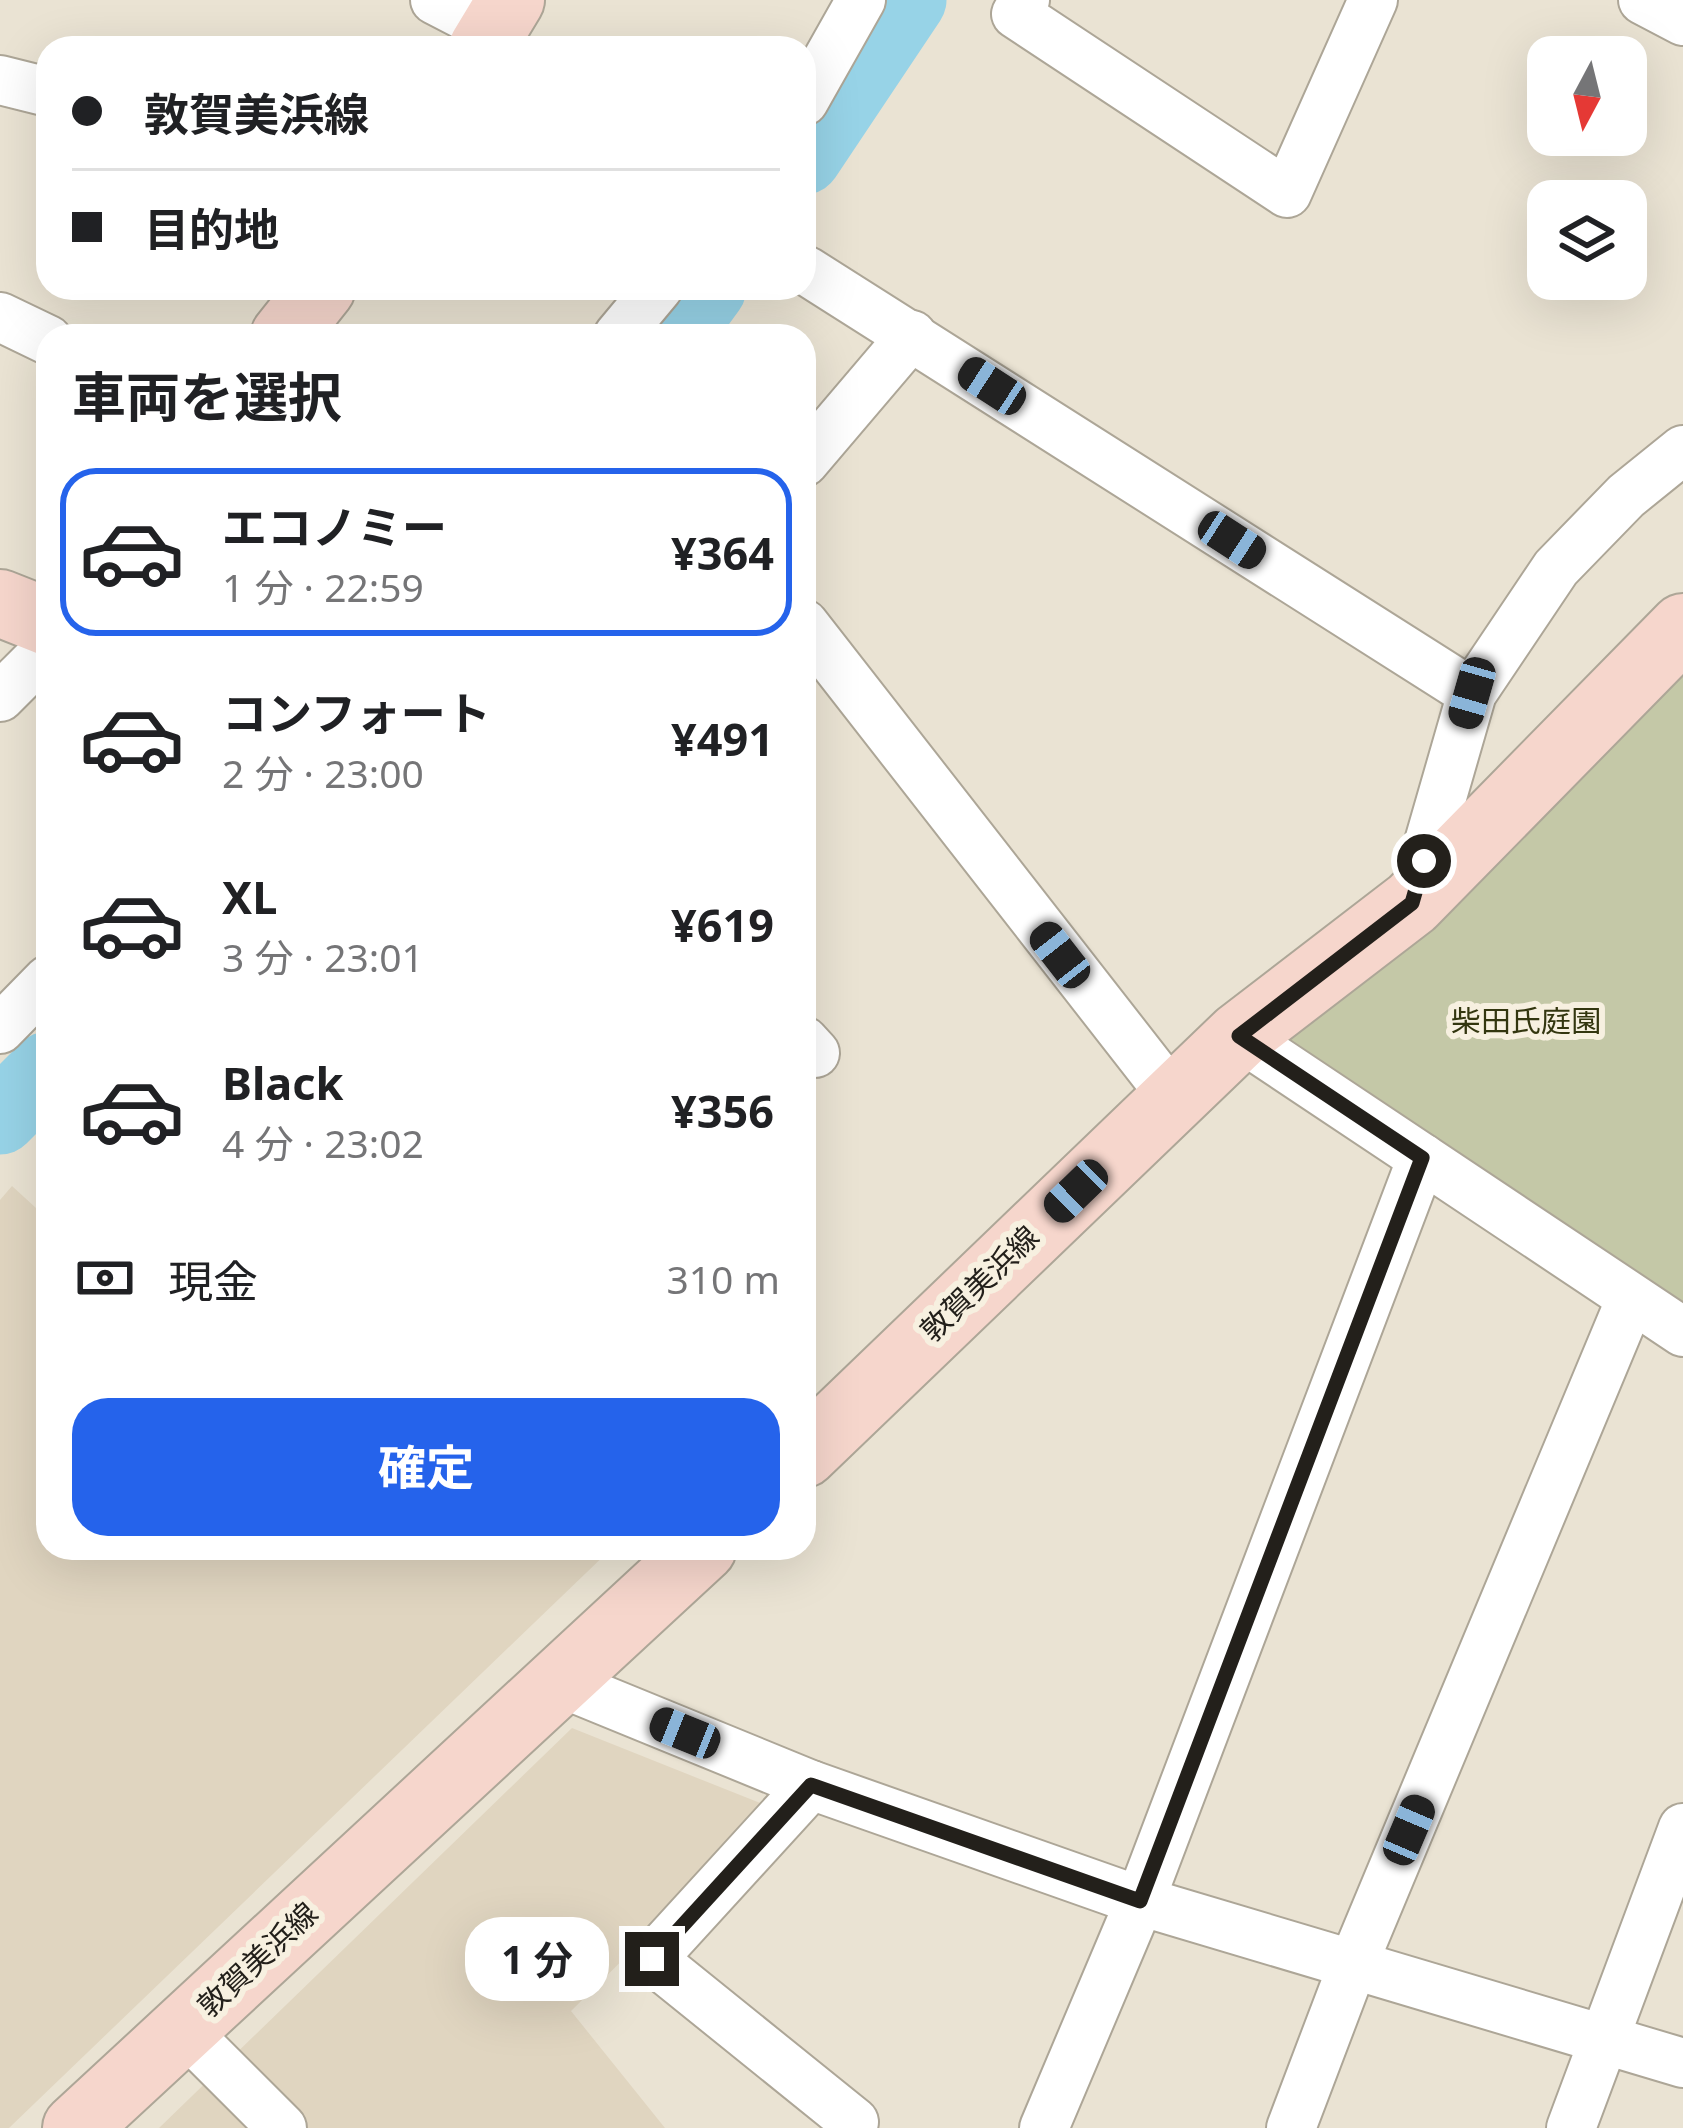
<!DOCTYPE html>
<html lang="ja">
<meta charset="utf-8">
<style>
body{margin:0;font-family:"Noto Sans","Noto Sans JP",sans-serif;background:#f6f6f6;color:#202124;height:100vh;display:flex;flex-direction:column;font-size:45px;white-space:nowrap}
*{box-sizing:border-box;margin:0}
p{font-size:39px;color:#757577}
.icon{flex:none;width:66px;height:66px;fill:none;stroke:currentColor;stroke-width:2;stroke-linecap:round;stroke-linejoin:round}
.map{position:relative;flex:1;overflow:hidden}
.details{position:absolute;left:36px;top:324px;width:780px;height:1236px;display:flex;flex-direction:column;background:#fff;border-radius:36px;box-shadow:0 12px 48px #0002}
.details>*{flex:none}
.top-card{position:absolute;left:36px;top:36px;width:780px;height:264px;border-radius:36px;box-shadow:0 12px 48px #0002;display:grid;align-content:center;height:264px;padding:0 36px;background:#fff}
.needle{width:78px;rotate:187deg}
.fabs{position:absolute;left:1527px;top:36px;display:grid;gap:24px}
.fabs a{display:grid;place-items:center;width:120px;height:120px;border-radius:24px;background:#fff;box-shadow:0 12px 48px #0002;font-size:60px}
.end{position:absolute;width:54px;height:54px;margin:-27px;border:15px solid #23201b;background:#fff;box-shadow:0 0 0 6px #fff}
.from{border-radius:50%}
.bubble{position:absolute;height:84px;border-radius:36px;background:#fff;box-shadow:0 12px 48px #0002;font-size:39px;font-weight:700;line-height:84px;text-align:center}
.car{position:absolute;width:36px;height:72px;margin:-36px -18px;border-radius:15px;box-shadow:0 0 9px 3px #0007;background:linear-gradient(#222 24%,#8ab4d8 0 40%,#222 0 76%,#8ab4d8 0 86%,#222 0)}
.top-card b{display:flex;align-items:center;gap:42px;height:114px;font-size:45px}
.top-card b+b{border-top:3px solid #e0e0e0}
.top-card i{width:30px;height:30px;background:#202124}
ul{padding:0;list-style:none}
li{display:flex;align-items:center;gap:36px;height:168px;margin:0 24px 18px;padding:0 12px;border:6px solid transparent;border-radius:36px}
li div{flex:1}
li b{display:block;font-size:45px}
li em{font-style:normal;font-weight:700}
li.selected{border-color:#2563eb}
li>.icon{width:108px;height:108px;stroke-width:1.5}
h2{padding:0 36px;font-size:54px;line-height:144px}
.pay{display:flex;align-items:center;gap:30px;height:132px;padding:0 36px;font-size:45px}
.pay p{margin-inline-start:auto}
.button{display:flex;gap:24px;margin-top:auto;padding:24px 36px}
.button a{flex:1;height:138px;border-radius:36px;background:#2563eb;color:#fff;font-size:48px;font-weight:700;line-height:138px;text-align:center}
.map>svg:first-child{display:block}
.built{fill:#e0d5c0}
.green{fill:#c4c8a7}
.lines{fill:none;stroke-linecap:round;stroke-linejoin:round}
.river{stroke:#97d3e7;stroke-width:75}
.street-casing{stroke:#ada697;stroke-width:52}
.secondary-casing{stroke:#ada697;stroke-width:70}
.street{stroke:#fff;stroke-width:48}
.secondary{stroke:#f6d6cc;stroke-width:66}
.route{stroke:#23201b;stroke-width:15}
.labels{text-anchor:middle;stroke-width:12;stroke-linejoin:round;paint-order:stroke}
.park-label{font-size:30px;fill:#33360f;stroke:#f7f0e0}
.street-label{font-size:30px;fill:#23201b;stroke:#f7f0e0}
</style>
<div class="map">
<svg width="1683" height="2128" viewBox="0 0 1683 2128">
<rect width="100%" height="100%" fill="#eae3d3"/>
<g class="built">
<polygon points="12,1186 48,1219 48,1548 612,1548 9,2128 0,2128 0,1200"/>
<polygon points="572,1728 775,1809 571,2011 665,2128 159,2128"/>
</g>
<polygon class="green" points="1683,650 1683,1318 1283,1037"/>
<g class="lines">
<g class="river">
<polyline points="804,157 909,0"/>
<polyline points="674,336 709,288"/>
<polyline points="0,1117 48,1069"/>
</g>
<defs>
<g id="street">
<polyline points="435,0 493,30"/>
<polyline points="1025,0 1016,14 1287,193 1373,0"/>
<polyline points="1643,0 1683,21"/>
<polyline points="0,80 48,92"/>
<polyline points="804,101 861,0"/>
<polyline points="807,271 1472,693"/>
<polyline points="0,317 48,340"/>
<polyline points="618,336 658,288"/>
<polyline points="804,462 912,335"/>
<polyline points="804,624 1173,1097"/>
<polyline points="0,697 48,649"/>
<polyline points="1412,901 1472,693 1556,568 1626,496 1683,450"/>
<polyline points="0,1029 48,980"/>
<polyline points="1239,1036 1683,1332"/>
<polyline points="804,1041 815,1053"/>
<polyline points="559,1682 811,1785 1140,1901 1683,2063"/>
<polyline points="811,1785 652,1959 854,2122"/>
<polyline points="183,2029 282,2128"/>
<polyline points="1044,2128 1140,1901 1422,1158"/>
<polyline points="1291,2128 1354,1962 1630,1301"/>
<polyline points="1571,2128 1683,1828"/>
</g>
<g id="secondary">
<polyline points="482,48 511,0"/>
<polyline points="284,336 322,288"/>
<polyline points="0,603 48,622"/>
<polyline points="804,1454 1239,1036 1412,903 1683,627"/>
<polyline points="76,2128 703,1548"/>
</g>
</defs>
<use href="#street" class="street-casing"/>
<use href="#secondary" class="secondary-casing"/>
<use href="#street" class="street"/>
<use href="#secondary" class="secondary"/>
</g>
<g class="lines">
<polyline class="route" points="652,1959 811,1785 1140,1901 1422,1158 1239,1036 1412,903 1424,861"/>
</g>
<g class="labels">
<g class="park-label">
<text x="1526" y="1032">柴田氏庭園</text>
</g>
<g class="street-label">
<text transform="translate(980 1284) rotate(-44)" y="10">敦賀美浜線</text>
<text transform="translate(258 1960) rotate(-43)" y="10">敦賀美浜線</text>
</g>
</g>
</svg>
<div class="fabs">
<a><svg class="needle" viewBox="-14 -14 28 28"><path d="M0-13l5 13h-10z" fill="#e53935"/><path d="M0 13l5-13h-10z" fill="#757577"/></svg></a>
<a><svg class="icon" aria-label="layers" viewBox="0 0 24 24"><path d="M12 4l9 5-9 5-9-5zM3 14l9 5 9-5"/></svg></a>
</div>
<i class="end from" style="left:1424px;top:861px"></i>
<i class="end" style="left:652px;top:1959px"></i>
<div class="bubble" style="left:465px;top:1917px;width:144px">1 分</div>
<i class="car" style="left:992px;top:386px;rotate:303deg"></i>
<i class="car" style="left:1232px;top:540px;rotate:123deg"></i>
<i class="car" style="left:1472px;top:693px;rotate:196deg"></i>
<i class="car" style="left:1060px;top:955px;rotate:322deg"></i>
<i class="car" style="left:1076px;top:1191px;rotate:226deg"></i>
<i class="car" style="left:685px;top:1733px;rotate:292deg"></i>
<i class="car" style="left:1409px;top:1830px;rotate:23deg"></i>
<div class="top-card">
<b><i class="from"></i>敦賀美浜線</b>
<b><i></i>目的地</b>
</div>
<section class="details">
<h2>車両を選択</h2>
<ul>
<li class="selected"><svg class="icon" aria-label="car" viewBox="0 0 24 24"><path d="M5 17H2v-5l4-1 3-4h7l3 4 3 1v5h-3M9 17h6M6 11h13"/><circle cx="7" cy="17" r="2"/><circle cx="17" cy="17" r="2"/></svg><div><b>エコノミー</b><p>1 分 · 22:59</p></div><em>¥364</em></li>
<li><svg class="icon" aria-label="car" viewBox="0 0 24 24"><path d="M5 17H2v-5l4-1 3-4h7l3 4 3 1v5h-3M9 17h6M6 11h13"/><circle cx="7" cy="17" r="2"/><circle cx="17" cy="17" r="2"/></svg><div><b>コンフォート</b><p>2 分 · 23:00</p></div><em>¥491</em></li>
<li><svg class="icon" aria-label="car" viewBox="0 0 24 24"><path d="M5 17H2v-5l4-1 3-4h7l3 4 3 1v5h-3M9 17h6M6 11h13"/><circle cx="7" cy="17" r="2"/><circle cx="17" cy="17" r="2"/></svg><div><b>XL</b><p>3 分 · 23:01</p></div><em>¥619</em></li>
<li><svg class="icon" aria-label="car" viewBox="0 0 24 24"><path d="M5 17H2v-5l4-1 3-4h7l3 4 3 1v5h-3M9 17h6M6 11h13"/><circle cx="7" cy="17" r="2"/><circle cx="17" cy="17" r="2"/></svg><div><b>Black</b><p>4 分 · 23:02</p></div><em>¥356</em></li>
</ul>
<div class="pay"><svg class="icon" aria-label="cash" viewBox="0 0 24 24"><path d="M3 7h18v10H3z"/><circle cx="12" cy="12" r="2"/></svg>現金<p>310 m</p></div>
<div class="button"><a>確定</a></div>
</section>
</div>
